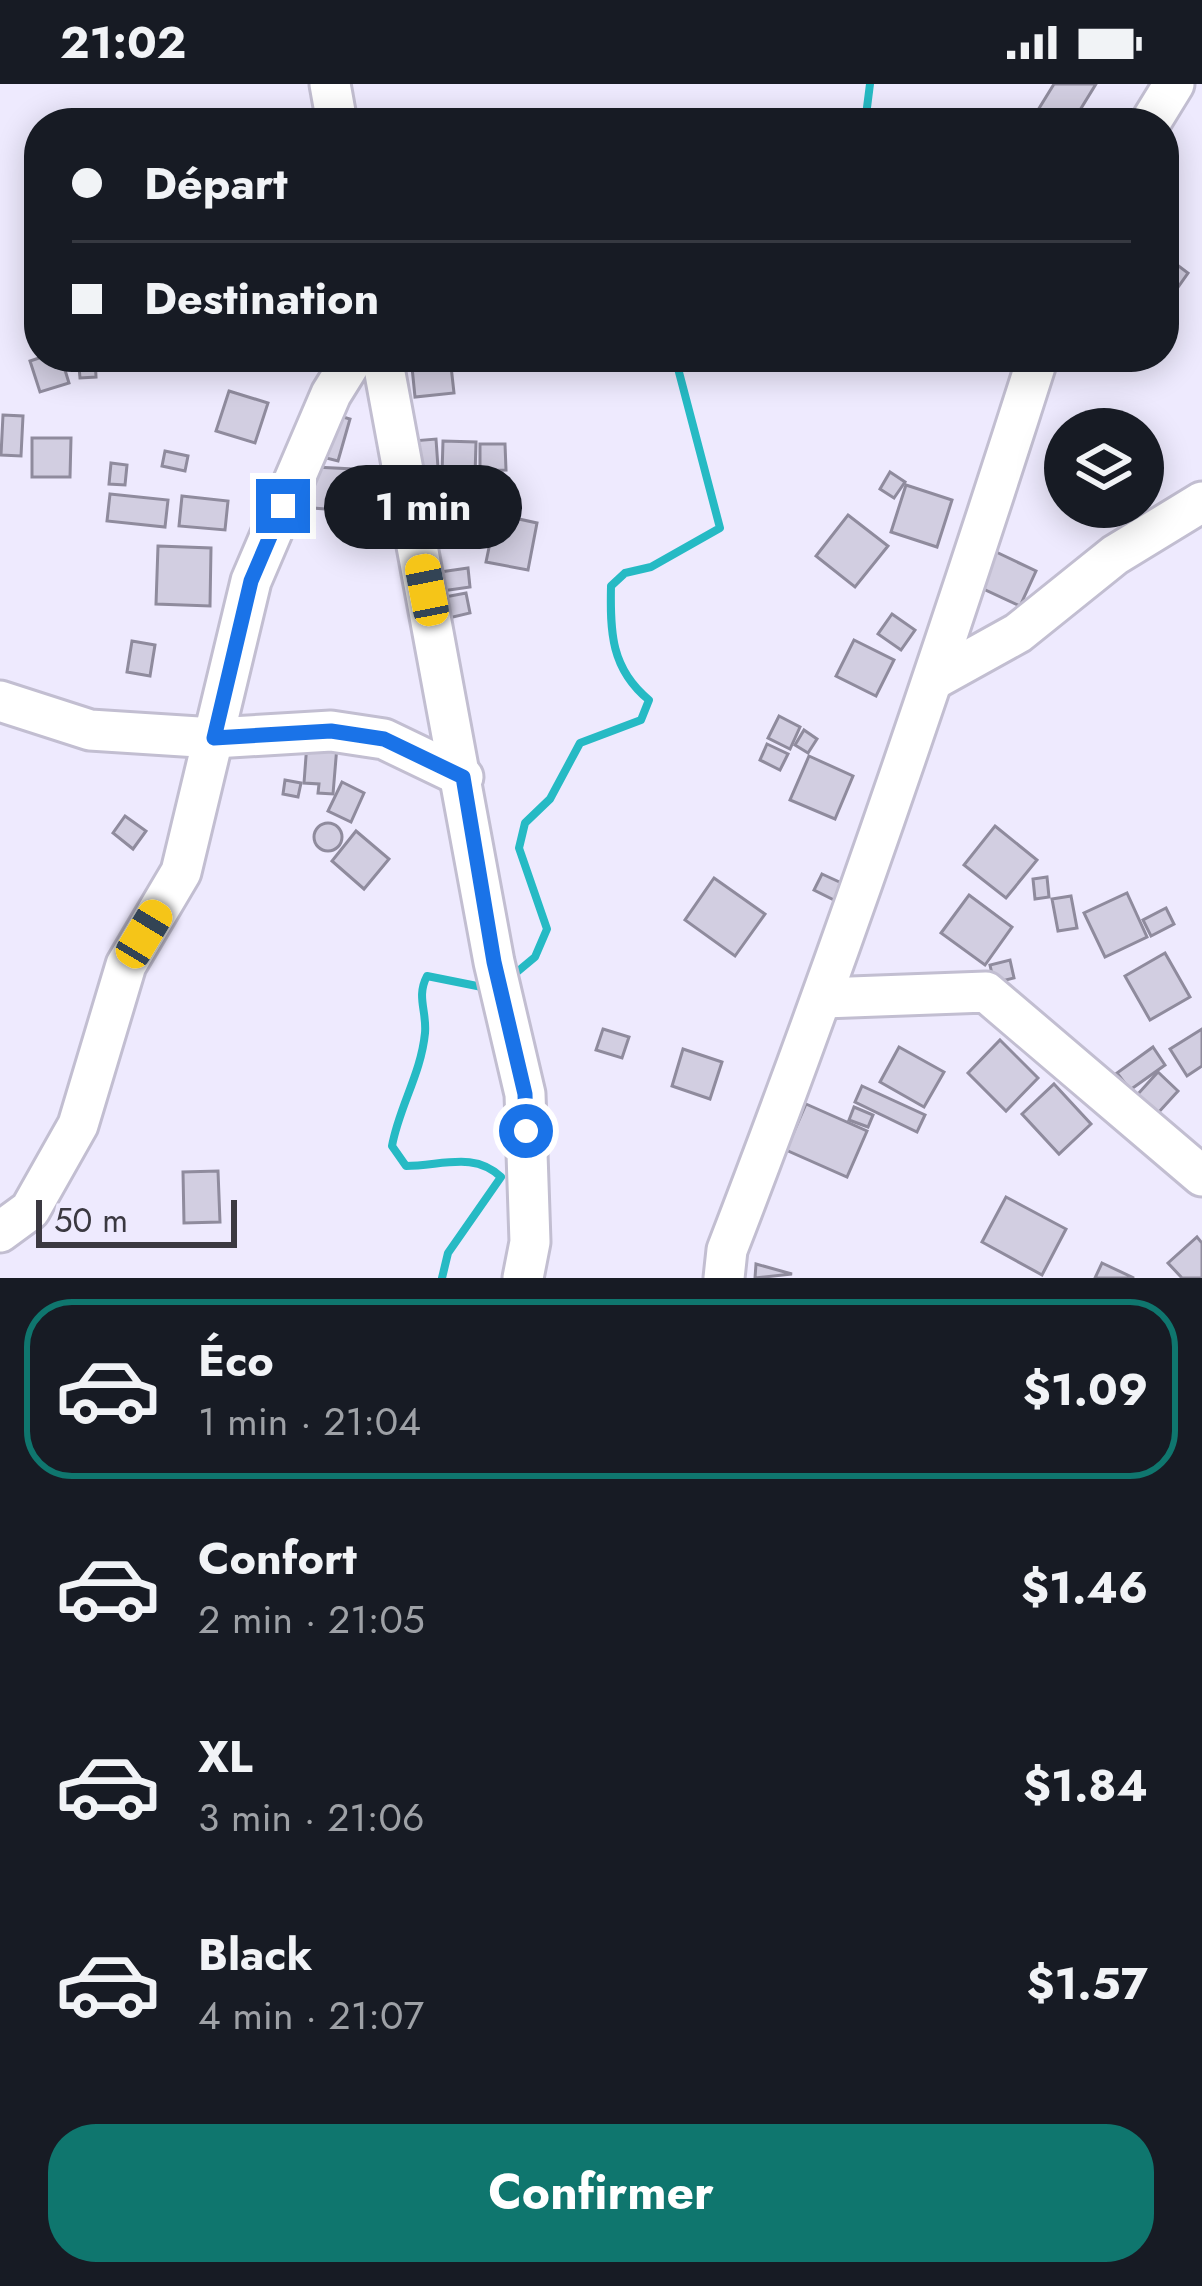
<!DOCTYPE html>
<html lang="fr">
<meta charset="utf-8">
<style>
body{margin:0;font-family:Jost,sans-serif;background:#20242c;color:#f1f3f6;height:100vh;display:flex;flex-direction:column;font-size:45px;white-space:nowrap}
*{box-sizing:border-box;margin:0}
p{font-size:39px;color:#9ea1a6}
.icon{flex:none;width:66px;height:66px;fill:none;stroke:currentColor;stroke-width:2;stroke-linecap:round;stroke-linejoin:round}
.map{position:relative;height:1194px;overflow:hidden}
.panel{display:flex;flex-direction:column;background:#171b24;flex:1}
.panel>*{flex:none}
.guide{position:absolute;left:24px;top:24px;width:1155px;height:264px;border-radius:48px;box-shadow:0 6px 30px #0003;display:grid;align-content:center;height:264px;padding:0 48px;background:#171b24}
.controls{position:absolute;left:1044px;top:324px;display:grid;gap:24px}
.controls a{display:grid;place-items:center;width:120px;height:120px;border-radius:50%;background:#171b24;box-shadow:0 6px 30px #0003;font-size:60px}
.scale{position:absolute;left:36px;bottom:30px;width:201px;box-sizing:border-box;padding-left:12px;border:6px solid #3b3941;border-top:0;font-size:33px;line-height:42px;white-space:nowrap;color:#3b3941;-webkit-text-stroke:9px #eeeafe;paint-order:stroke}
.end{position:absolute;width:54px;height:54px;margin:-27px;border:15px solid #1a73e8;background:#fff;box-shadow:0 0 0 6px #fff}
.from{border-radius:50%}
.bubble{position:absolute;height:84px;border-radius:42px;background:#171b24;box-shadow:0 6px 30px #0003;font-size:39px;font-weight:700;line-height:84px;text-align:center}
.car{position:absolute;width:36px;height:72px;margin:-36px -18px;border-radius:15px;box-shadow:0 0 9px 3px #0007;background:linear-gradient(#f5c518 24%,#345 0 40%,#f5c518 0 76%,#345 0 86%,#f5c518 0)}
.guide b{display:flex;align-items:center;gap:42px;height:114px;font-size:45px}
.guide b+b{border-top:3px solid #363941}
.guide i{width:30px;height:30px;background:#f1f3f6}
ul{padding:21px 0 0;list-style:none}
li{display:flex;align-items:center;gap:36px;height:180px;margin:0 24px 18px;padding:0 24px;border:6px solid transparent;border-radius:48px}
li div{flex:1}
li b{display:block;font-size:45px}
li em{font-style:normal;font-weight:700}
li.on{border-color:#0f766e}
li>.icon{width:108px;height:108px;stroke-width:1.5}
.cta{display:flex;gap:24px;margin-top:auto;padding:24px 48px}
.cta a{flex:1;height:138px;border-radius:48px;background:#0f766e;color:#fff;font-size:48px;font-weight:700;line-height:138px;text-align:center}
.status{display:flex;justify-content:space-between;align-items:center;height:84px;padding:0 60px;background:#171b24;direction:ltr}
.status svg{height:33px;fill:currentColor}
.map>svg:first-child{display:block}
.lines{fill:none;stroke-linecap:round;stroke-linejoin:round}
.stream{stroke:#26bac4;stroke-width:8}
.building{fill:#d2cee1;stroke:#8f8b9d;stroke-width:3}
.minor-casing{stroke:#c2bed1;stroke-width:45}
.minor{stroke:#fff;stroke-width:39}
.route{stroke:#1a73e8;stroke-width:15}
</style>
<div class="status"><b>21:02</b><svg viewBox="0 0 49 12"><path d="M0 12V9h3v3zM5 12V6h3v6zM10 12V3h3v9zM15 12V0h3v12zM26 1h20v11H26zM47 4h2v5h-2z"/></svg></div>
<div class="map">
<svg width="1202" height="1194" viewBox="0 0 1202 1194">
<rect width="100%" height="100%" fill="#eeeafe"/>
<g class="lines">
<g class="stream">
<polyline points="865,39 870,0"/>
<path d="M511,893l24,-20 12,-28 -28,-81 6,-25 25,-24 30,-56 61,-23 8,-20c-38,-31 -39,-68 -38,-114l14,-13 26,-6 69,-39 -45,-171"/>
<path d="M442,1194l6,-25 53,-76c-27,-26 -60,-11 -95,-11l-14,-20c7,-39 29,-72 33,-113 2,-22 -9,-36 2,-57l60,12"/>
</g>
</g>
<g class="building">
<polygon points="1054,0 1096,0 1072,39 1059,39 1038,26"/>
<polygon points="1164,171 1188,189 1164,223"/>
<polygon points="42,273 61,273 69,299 40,308 30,277"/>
<polygon points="78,273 95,273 96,293 80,294"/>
<polygon points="411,273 450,273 454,309 415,313"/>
<polygon points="229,307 268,319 255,359 216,347"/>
<polygon points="333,330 350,335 338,377 322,373"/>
<polygon points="3,331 23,332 21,372 1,371"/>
<polygon points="32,354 71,354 70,393 32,393"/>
<polygon points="436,355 439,398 415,399 412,357"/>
<polygon points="443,357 476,358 475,392 442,390"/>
<polygon points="480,360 505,360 506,386 480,387"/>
<polygon points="165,367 188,372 185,387 162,382"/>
<polygon points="111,379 127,381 125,401 109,400"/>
<polygon points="315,383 353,385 351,427 313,424"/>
<polygon points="890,388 905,398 894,414 880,405"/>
<polygon points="485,395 509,399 507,413 483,409"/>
<polygon points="906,401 952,416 937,463 891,448"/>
<polygon points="110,410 168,416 165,443 107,437"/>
<polygon points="478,411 480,455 444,456 442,412"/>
<polygon points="182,412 228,417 225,446 179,442"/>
<polygon points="496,430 537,439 528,486 486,478"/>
<polygon points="848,431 888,462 855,503 816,472"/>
<polygon points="158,462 211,464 210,522 156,520"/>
<polygon points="994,467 1036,487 1020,522 977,502"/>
<polygon points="468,484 470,503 442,507 440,488"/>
<polygon points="466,509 470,529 449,534 445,513"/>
<polygon points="892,530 915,546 901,566 878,550"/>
<polygon points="854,556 894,576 876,612 836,592"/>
<polygon points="132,557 155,561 150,592 127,588"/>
<polygon points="779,632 800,643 790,665 768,654"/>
<polygon points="804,646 817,655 808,669 795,661"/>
<polygon points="307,659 337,662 333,710 318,709 319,700 304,699"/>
<polygon points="767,660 788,670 780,686 760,676"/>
<polygon points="809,672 853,692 835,735 790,716"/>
<polygon points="285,696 301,699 298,713 283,710"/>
<polygon points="342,698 364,709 351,738 328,727"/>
<polygon points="125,732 146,747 133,765 113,749"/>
<circle cx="328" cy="753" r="14"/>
<polygon points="995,742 1037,776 1006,814 964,781"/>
<polygon points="356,747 389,775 364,805 332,777"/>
<polygon points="822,790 848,802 840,819 814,806"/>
<polygon points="1047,793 1049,813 1035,815 1033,795"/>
<polygon points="714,794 765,830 735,872 685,836"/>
<polygon points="1127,809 1147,853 1105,873 1084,829"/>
<polygon points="969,811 1012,843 985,881 941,849"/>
<polygon points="1071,812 1077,844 1058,847 1052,815"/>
<polygon points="1166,824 1174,840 1151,852 1143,836"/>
<polygon points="1165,869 1190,913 1150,936 1125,892"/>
<polygon points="1010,876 1014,894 994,899 990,881"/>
<polygon points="603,945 629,953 622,974 596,966"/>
<polygon points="1202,945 1202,982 1187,992 1170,965"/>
<polygon points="1000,956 1038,994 1006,1027 968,989"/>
<polygon points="899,963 944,988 924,1023 880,998"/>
<polygon points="1153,963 1165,981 1130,1006 1117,989"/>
<polygon points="683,965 722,978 710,1015 672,1002"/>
<polygon points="1158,988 1178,1007 1158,1029 1137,1011"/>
<polygon points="1054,1000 1091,1040 1059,1070 1022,1030"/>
<polygon points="862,1002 925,1031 917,1048 855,1018"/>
<polygon points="806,1020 867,1047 847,1093 786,1066"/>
<polygon points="854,1023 873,1031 868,1043 849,1036"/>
<polygon points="218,1087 220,1138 184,1139 183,1088"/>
<polygon points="1006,1113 1066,1145 1042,1191 982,1158"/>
<polygon points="1197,1153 1202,1159 1202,1194 1182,1194 1168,1179"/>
<polygon points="1102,1179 1134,1194 1095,1194"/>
<polygon points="756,1180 792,1190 755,1194"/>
</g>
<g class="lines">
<defs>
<g id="minor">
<polyline points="330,0 337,39"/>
<polyline points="1150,39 1174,0"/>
<polyline points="382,273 494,878 525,1010 530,1158 523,1194"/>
<polyline points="935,595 1018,549 1115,471 1202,418"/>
<polyline points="0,617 90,646 214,654 331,647 384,655 463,693"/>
<polyline points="824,914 986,908 1202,1092"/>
<polyline points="0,1148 30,1126 78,1041 126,881 181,788 251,497 331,310 354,273"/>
<path d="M724,1194l3,-28c114,-295 215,-592 311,-893"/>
</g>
</defs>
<use href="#minor" class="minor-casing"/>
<use href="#minor" class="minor"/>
</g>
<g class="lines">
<polyline class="route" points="283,422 251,497 214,654 331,647 384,655 463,693 494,878 525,1010 526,1047"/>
</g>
</svg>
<div class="controls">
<a><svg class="icon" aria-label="layers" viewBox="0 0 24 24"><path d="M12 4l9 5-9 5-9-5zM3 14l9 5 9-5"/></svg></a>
</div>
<div class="scale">50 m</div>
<i class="end from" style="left:526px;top:1047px"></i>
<i class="end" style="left:283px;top:422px"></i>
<div class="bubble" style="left:324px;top:381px;width:198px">1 min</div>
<i class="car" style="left:427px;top:506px;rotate:349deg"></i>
<i class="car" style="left:144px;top:850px;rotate:31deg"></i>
<div class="guide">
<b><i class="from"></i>Départ</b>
<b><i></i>Destination</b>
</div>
</div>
<section class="panel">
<ul>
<li class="on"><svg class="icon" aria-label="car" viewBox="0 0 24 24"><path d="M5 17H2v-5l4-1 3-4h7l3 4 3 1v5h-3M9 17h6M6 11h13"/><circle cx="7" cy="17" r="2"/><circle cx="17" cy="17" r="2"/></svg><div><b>Éco</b><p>1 min · 21:04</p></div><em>$1.09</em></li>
<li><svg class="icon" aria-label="car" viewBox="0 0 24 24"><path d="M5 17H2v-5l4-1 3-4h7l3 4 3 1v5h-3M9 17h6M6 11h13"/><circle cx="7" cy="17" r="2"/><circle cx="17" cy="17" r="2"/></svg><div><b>Confort</b><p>2 min · 21:05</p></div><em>$1.46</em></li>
<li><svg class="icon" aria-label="car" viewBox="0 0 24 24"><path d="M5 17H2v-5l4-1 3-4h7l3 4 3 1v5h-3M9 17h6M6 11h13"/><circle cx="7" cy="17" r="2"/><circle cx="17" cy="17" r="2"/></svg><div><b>XL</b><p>3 min · 21:06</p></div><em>$1.84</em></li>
<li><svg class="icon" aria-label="car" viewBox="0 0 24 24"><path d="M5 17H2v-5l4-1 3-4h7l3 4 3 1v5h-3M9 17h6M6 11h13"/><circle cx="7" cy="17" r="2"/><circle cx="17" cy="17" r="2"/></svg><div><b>Black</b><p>4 min · 21:07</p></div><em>$1.57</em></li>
</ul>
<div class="cta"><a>Confirmer</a></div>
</section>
